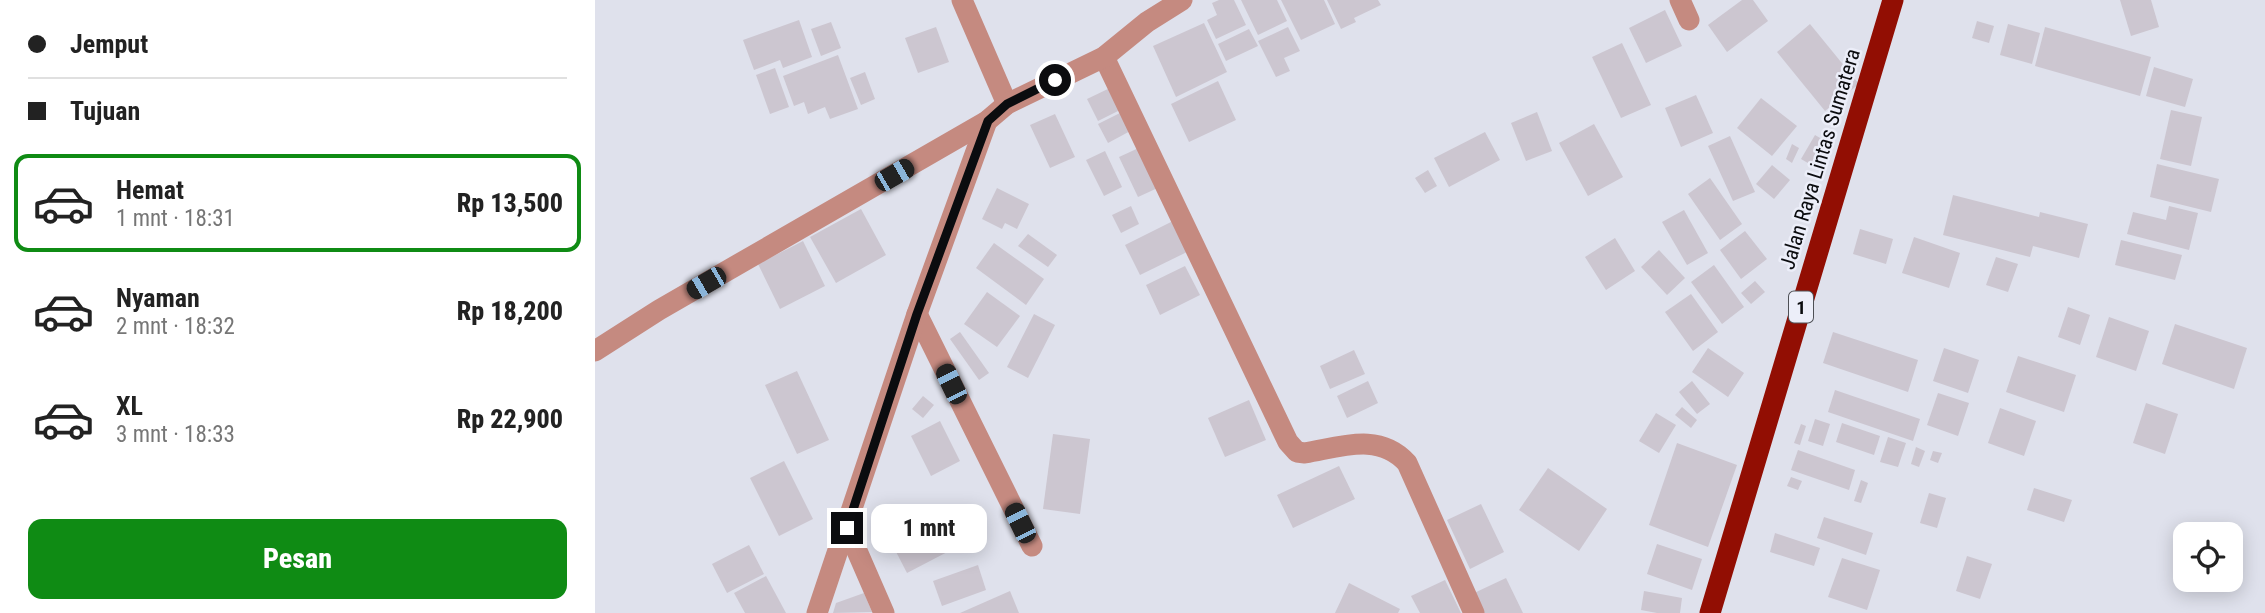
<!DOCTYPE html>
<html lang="id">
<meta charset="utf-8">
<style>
body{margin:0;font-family:"Roboto Condensed",sans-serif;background:#f6f6f6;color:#222;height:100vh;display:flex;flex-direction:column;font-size:26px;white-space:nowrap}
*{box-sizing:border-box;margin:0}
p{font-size:23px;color:#767676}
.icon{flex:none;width:38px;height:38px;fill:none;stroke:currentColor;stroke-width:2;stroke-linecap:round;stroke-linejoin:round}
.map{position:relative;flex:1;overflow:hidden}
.panel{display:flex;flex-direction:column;background:#fff;width:595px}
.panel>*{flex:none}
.guide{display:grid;align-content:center;height:154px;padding:0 28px;background:#fff}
.buttons{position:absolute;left:1578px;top:522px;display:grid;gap:14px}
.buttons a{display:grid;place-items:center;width:70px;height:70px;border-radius:14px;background:#fff;box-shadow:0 4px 18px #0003;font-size:35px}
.end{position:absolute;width:32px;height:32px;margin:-16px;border:9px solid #0b0c0f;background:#fff;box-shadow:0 0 0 4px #fff}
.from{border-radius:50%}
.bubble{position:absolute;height:49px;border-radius:14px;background:#fff;box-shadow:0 4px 18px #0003;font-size:23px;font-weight:800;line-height:49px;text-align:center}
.car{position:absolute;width:21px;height:42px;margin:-21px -10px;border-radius:9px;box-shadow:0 0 5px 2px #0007;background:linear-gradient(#222 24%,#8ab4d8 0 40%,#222 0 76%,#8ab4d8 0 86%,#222 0)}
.guide b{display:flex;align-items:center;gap:24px;height:66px;font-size:26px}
.guide b+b{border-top:2px solid #e0e0e0}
.guide i{width:18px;height:18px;background:#222}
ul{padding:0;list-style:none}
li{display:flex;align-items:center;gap:21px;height:98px;margin:0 14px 10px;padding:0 14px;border:4px solid transparent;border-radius:14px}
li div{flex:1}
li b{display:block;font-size:26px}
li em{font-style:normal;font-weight:800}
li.on{border-color:#0f8b14}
li>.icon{width:63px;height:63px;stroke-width:1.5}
.primary-button{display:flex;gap:14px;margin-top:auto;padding:14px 28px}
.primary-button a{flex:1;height:80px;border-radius:14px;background:#0f8b14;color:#fff;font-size:28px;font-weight:800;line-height:80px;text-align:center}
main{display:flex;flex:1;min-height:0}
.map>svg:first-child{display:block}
.building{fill:#ccc6d0}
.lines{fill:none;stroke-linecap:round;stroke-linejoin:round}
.street{stroke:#c58a80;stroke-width:21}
.highway{stroke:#920e03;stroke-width:21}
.route{stroke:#0b0c0f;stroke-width:9}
.labels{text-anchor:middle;stroke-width:5;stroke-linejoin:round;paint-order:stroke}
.shield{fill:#eceef9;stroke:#4e5055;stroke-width:2}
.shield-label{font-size:19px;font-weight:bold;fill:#0b0c0f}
.street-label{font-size:21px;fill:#0b0c0f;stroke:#eceef9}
</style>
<main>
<section class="panel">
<div class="guide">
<b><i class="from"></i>Jemput</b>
<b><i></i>Tujuan</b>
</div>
<ul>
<li class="on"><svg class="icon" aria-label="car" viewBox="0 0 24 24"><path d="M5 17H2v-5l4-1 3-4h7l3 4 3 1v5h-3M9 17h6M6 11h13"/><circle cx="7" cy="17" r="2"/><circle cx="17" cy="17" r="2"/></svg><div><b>Hemat</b><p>1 mnt · 18:31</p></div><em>Rp 13,500</em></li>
<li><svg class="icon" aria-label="car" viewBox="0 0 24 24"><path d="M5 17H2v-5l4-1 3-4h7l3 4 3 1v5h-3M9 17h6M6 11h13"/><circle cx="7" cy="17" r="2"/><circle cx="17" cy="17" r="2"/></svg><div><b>Nyaman</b><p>2 mnt · 18:32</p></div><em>Rp 18,200</em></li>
<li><svg class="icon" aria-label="car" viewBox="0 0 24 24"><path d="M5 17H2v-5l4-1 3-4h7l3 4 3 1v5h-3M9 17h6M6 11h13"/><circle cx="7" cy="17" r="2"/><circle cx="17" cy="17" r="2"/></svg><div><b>XL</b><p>3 mnt · 18:33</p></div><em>Rp 22,900</em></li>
</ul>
<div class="primary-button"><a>Pesan</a></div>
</section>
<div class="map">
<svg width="1670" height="613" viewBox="0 0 1670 613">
<rect width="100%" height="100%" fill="#dfe1ec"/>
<g class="building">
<polygon points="624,0 639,0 651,25 621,39 612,20 622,15 617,3"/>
<polygon points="646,0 682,0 692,21 663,35"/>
<polygon points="686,0 729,0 740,24 706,40"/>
<polygon points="732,0 783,0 786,5 759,18 761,22 746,29"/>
<polygon points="1147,0 1158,0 1173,21 1132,52 1113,25"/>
<polygon points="1525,0 1556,0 1564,27 1536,36"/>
<polygon points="1070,10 1087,46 1051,63 1034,28"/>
<polygon points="204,20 217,57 188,68 185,60 159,70 148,40"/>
<polygon points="1382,21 1399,26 1394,43 1377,38"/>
<polygon points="236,22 246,48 226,56 216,29"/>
<polygon points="609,23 632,72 581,97 558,46"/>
<polygon points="1215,24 1264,84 1230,111 1182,52"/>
<polygon points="1413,24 1445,33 1437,64 1405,55"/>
<polygon points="341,27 354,62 323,73 310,38"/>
<polygon points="693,27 705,51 689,58 695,71 681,77 663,41"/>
<polygon points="1450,27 1556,57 1545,96 1440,66"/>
<polygon points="654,29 663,46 631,61 623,44"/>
<polygon points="1027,43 1056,105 1026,118 997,57"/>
<polygon points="243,55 263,109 235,119 230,107 213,114 209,102 199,106 188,76"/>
<polygon points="1559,67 1598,79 1590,107 1551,96"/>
<polygon points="180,68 194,107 175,114 161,75"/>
<polygon points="270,72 280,99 266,105 255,78"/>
<polygon points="623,81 641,120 594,142 576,104"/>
<polygon points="517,87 529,108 503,121 492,99"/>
<polygon points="1101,95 1118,133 1086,147 1070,108"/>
<polygon points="1166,98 1202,126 1177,156 1142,128"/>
<polygon points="1576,110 1607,117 1596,166 1565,159"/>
<polygon points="529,111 539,129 513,143 503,124"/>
<polygon points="942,112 957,151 931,161 916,123"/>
<polygon points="460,114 480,157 455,168 435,125"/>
<polygon points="999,124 1028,177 993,196 964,143"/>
<polygon points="890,132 905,160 854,187 839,158"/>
<polygon points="1220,135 1232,142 1218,166 1206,159"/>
<polygon points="1135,136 1160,192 1138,201 1113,146"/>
<polygon points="1197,144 1204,148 1197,163 1191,159"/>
<polygon points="548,146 567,186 543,197 524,157"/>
<polygon points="510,151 527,187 509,196 491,160"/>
<polygon points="1562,164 1624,179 1616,212 1555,197"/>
<polygon points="1177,165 1195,180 1179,199 1161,184"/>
<polygon points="833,170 842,186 830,193 820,178"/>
<polygon points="1115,178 1147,224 1125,240 1093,194"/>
<polygon points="402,188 434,204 422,229 410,223 407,229 387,219"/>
<polygon points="1358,195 1444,217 1445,212 1493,224 1484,258 1438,246 1435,257 1348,235"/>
<polygon points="536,206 544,224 526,233 517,215"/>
<polygon points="1574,206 1603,213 1594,250 1532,234 1538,212 1571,220"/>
<polygon points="266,209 291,255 241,283 215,237"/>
<polygon points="1089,210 1113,253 1092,265 1067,222"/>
<polygon points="578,221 592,252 545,275 530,245"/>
<polygon points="1265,229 1298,239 1291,264 1258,254"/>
<polygon points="1150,231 1172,259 1146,279 1125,250"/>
<polygon points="433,234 462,255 453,267 423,246"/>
<polygon points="1319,237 1365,253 1354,288 1307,273"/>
<polygon points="1020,238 1040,271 1011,290 990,257"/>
<polygon points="1526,240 1587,255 1580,280 1520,265"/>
<polygon points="208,241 230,286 185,309 163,264"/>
<polygon points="399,243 449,279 431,305 381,268"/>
<polygon points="1064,250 1090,278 1072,295 1046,267"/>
<polygon points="1401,257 1423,264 1413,292 1391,285"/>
<polygon points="1119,265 1149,307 1127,324 1096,282"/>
<polygon points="590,266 605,295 565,315 551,285"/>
<polygon points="1160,281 1170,292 1156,304 1146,293"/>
<polygon points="392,292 425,316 402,347 369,324"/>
<polygon points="1096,294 1123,332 1098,351 1070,312"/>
<polygon points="1473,307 1495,315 1485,345 1463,337"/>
<polygon points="439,314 460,325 433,378 412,367"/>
<polygon points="1514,317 1554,331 1541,371 1501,357"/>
<polygon points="1580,324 1652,348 1639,389 1567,364"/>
<polygon points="365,332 394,373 384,380 355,339"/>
<polygon points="1238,332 1323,360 1313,392 1228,363"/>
<polygon points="1113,348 1149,373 1133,397 1097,372"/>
<polygon points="1349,348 1384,360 1373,393 1338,381"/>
<polygon points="759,350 770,374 735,389 725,366"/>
<polygon points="1423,356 1481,375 1469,412 1411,392"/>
<polygon points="202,371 234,440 202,454 170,385"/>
<polygon points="773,381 783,403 752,418 742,396"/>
<polygon points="1097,381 1115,404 1102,414 1084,392"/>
<polygon points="1240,390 1325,419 1318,441 1233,412"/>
<polygon points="1343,393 1374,403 1363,436 1332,425"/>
<polygon points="328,396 339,405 328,418 317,409"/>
<polygon points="654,400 671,440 630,457 613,418"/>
<polygon points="1551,403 1583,414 1570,454 1538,443"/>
<polygon points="1087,407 1102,420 1096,428 1080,415"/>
<polygon points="1405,408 1441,421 1429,456 1393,443"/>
<polygon points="1061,413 1081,425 1064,453 1044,441"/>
<polygon points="1220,419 1235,424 1228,446 1213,441"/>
<polygon points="345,421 365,461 336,476 316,436"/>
<polygon points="1247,423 1285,436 1279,455 1241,442"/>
<polygon points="1206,424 1211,426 1205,445 1199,443"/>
<polygon points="458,434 495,439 485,514 448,509"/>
<polygon points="1293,437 1311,443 1303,467 1285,462"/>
<polygon points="1082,443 1142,465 1113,547 1054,525"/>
<polygon points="1321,447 1330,451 1324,467 1316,464"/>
<polygon points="1203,450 1260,470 1254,490 1196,470"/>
<polygon points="1338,451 1347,453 1343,463 1335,460"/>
<polygon points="189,461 218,519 184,536 155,478"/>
<polygon points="744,466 760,499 698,528 682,495"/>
<polygon points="953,468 1012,509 984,551 924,510"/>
<polygon points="1196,477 1207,481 1203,490 1192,486"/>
<polygon points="1266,480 1273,483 1266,503 1259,501"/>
<polygon points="1439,488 1477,500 1469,522 1432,510"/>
<polygon points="1334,493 1351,498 1342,528 1325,523"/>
<polygon points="886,504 909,552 875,569 852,520"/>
<polygon points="365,507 381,537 312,573 296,542"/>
<polygon points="1229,517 1278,533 1271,555 1222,538"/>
<polygon points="1180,533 1225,548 1219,566 1175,552"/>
<polygon points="1062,544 1107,559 1097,590 1052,574"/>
<polygon points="154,545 169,574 132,593 117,564"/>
<polygon points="1372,556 1397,564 1385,599 1361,591"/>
<polygon points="1247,558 1285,570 1272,610 1233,597"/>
<polygon points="383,565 391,590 347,606 338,581"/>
<polygon points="171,576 191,613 150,613 139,593"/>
<polygon points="911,578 928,613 886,613 877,594"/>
<polygon points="850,580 866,613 825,613 816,596"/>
<polygon points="754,583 805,609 803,613 740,613"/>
<polygon points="415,591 424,613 365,613"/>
<polygon points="1049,591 1087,598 1085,613 1062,613 1046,610"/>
<polygon points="269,593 277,612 238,613 241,603"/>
</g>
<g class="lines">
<g class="street">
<polyline points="367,0 412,104"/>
<polyline points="1085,0 1094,20"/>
<path d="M509,57l184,385 9,10 8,1c36,-6 74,-21 102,10l67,150"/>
<polyline points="322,314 437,546"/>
<polyline points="0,351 64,310 392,121 412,104 509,57 552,22 587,0"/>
<polyline points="252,528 289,613"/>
<polyline points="222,613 322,314 392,121"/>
</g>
<polyline class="highway" points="1115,613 1298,0"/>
</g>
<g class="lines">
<polyline class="route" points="252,528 322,314 393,121 412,104 460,80"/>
</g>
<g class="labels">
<rect class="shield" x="1194" y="291.5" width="24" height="31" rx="5"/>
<g class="shield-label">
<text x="1206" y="314">1</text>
</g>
<g class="street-label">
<text transform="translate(1225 159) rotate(-73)" y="7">Jalan Raya Lintas Sumatera</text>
</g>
</g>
</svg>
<div class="buttons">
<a><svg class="icon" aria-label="locate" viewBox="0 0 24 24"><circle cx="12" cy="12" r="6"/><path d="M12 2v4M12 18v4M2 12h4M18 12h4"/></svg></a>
</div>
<i class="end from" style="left:460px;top:80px"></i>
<i class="end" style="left:252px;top:528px"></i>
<div class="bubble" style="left:276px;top:504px;width:116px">1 mnt</div>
<i class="car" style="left:299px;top:175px;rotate:60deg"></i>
<i class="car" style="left:111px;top:283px;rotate:240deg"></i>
<i class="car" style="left:356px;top:384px;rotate:334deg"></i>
<i class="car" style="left:425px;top:523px;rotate:334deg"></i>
</div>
</main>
